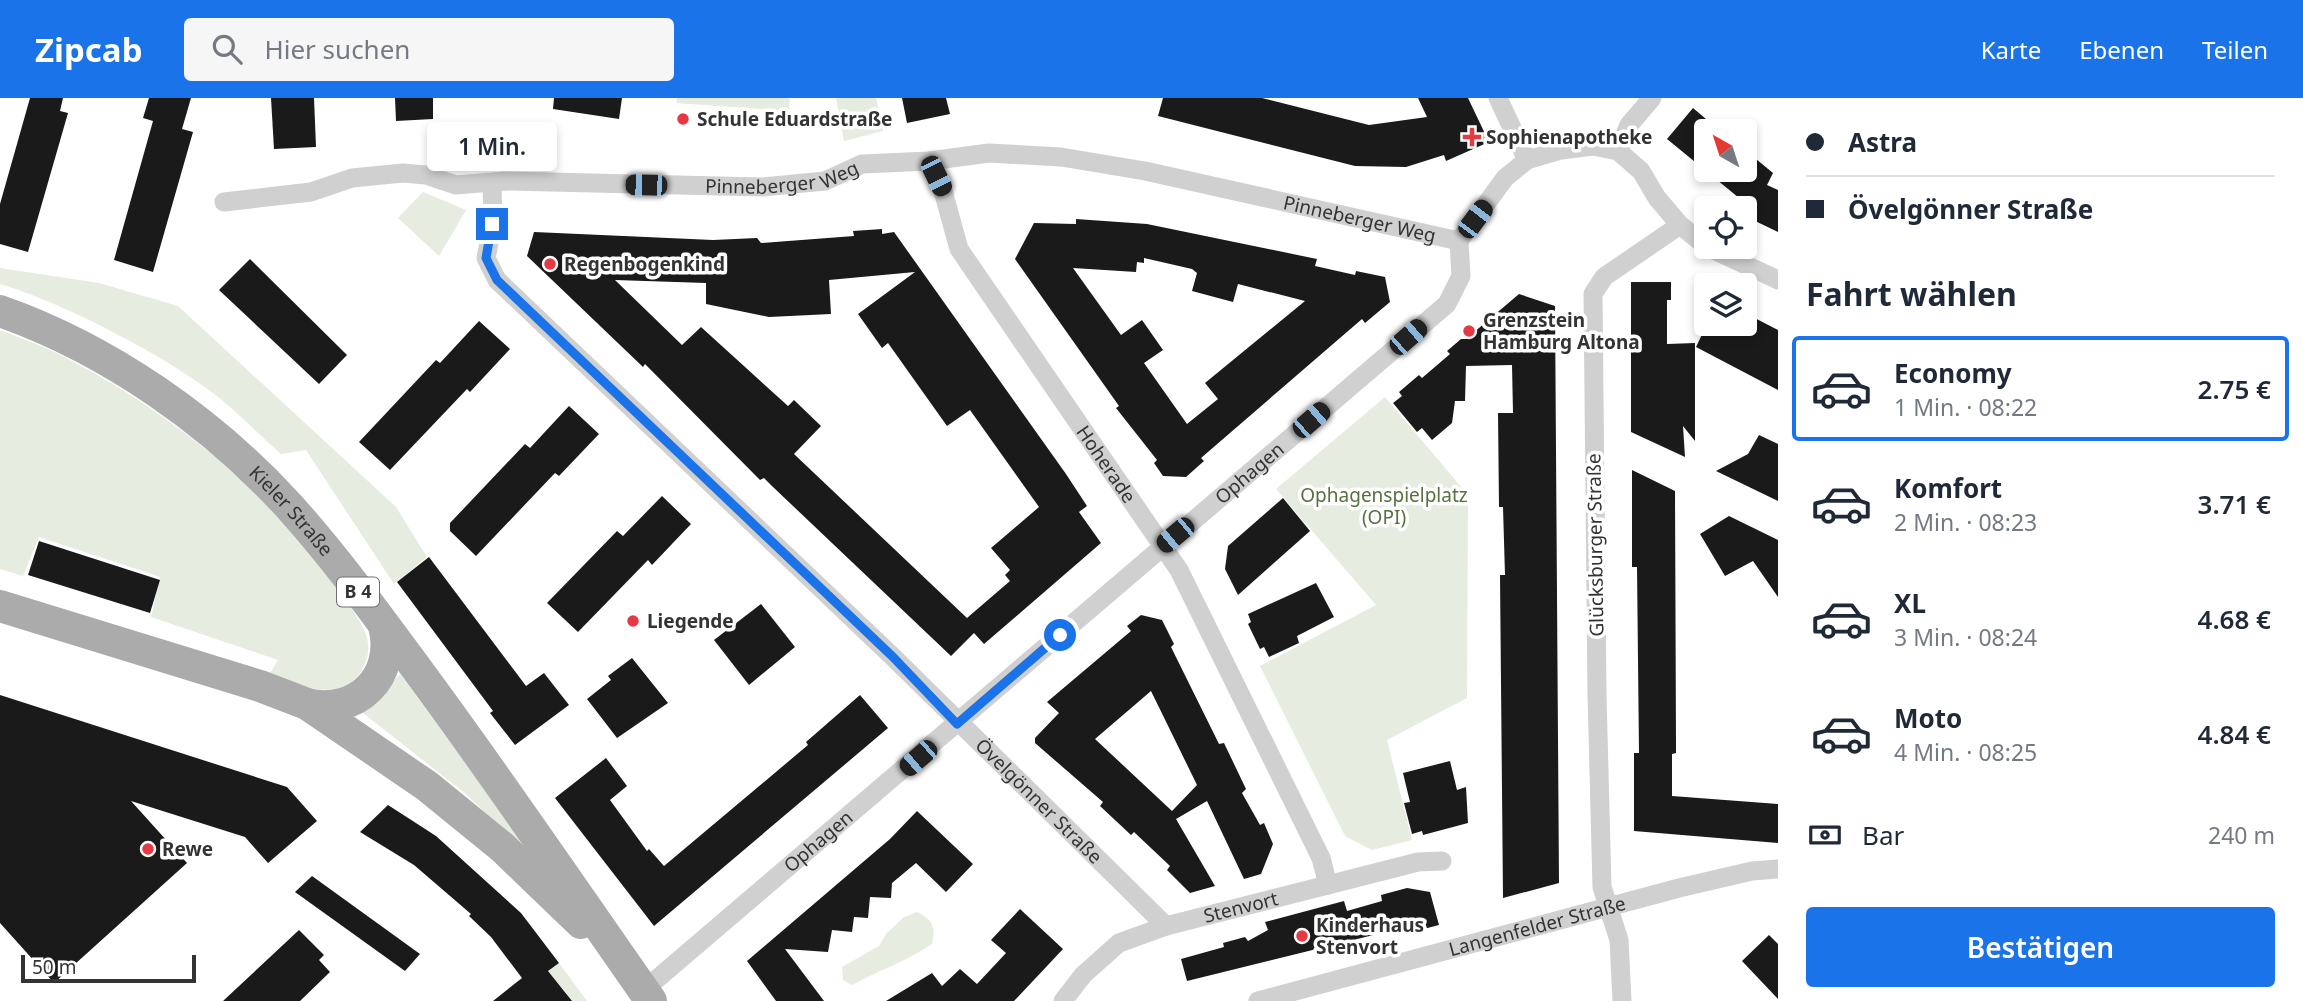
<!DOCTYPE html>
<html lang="de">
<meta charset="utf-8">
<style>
body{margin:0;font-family:"Noto Sans",sans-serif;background:#f6f6f7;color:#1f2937;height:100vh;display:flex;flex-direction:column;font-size:26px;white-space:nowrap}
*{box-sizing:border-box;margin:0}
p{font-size:23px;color:#747a83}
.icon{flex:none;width:38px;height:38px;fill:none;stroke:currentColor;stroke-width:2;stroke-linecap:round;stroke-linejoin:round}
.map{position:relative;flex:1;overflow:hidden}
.details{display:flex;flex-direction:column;background:#fff;width:525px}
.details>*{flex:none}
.banner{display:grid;align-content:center;height:154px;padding:0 28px;background:#fff}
.needle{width:46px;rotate:321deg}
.controls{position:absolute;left:1694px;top:21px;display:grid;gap:14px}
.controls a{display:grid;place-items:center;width:63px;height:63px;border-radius:7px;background:#fff;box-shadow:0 4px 10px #0003;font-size:35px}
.scale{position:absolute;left:21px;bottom:18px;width:175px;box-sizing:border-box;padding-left:7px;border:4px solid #333;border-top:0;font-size:19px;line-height:24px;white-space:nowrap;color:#333;-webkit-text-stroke:5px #fff;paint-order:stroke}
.end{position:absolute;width:32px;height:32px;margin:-16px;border:9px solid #1a73e8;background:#fff;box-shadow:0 0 0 4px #fff}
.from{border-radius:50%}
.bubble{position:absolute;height:49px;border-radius:7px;background:#fff;box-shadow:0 4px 10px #0003;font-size:23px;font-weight:600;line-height:49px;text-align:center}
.car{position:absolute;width:21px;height:42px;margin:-21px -10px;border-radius:9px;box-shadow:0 0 5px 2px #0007;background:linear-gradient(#222 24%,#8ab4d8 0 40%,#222 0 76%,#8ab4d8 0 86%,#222 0)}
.banner b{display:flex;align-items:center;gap:24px;height:66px;font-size:26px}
.banner b+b{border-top:2px solid #e0e1e3}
.banner i{width:18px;height:18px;background:#1f2937}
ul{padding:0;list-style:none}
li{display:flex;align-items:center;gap:21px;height:105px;margin:0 14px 10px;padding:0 14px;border:4px solid transparent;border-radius:7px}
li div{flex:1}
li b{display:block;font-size:26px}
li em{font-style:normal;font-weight:600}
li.selected{border-color:#1a73e8}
li>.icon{width:63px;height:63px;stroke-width:1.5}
h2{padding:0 28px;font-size:32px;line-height:84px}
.pay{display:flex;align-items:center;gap:18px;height:77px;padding:0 28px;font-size:26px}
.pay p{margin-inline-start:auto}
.action{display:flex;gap:14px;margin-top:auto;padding:14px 28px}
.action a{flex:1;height:80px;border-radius:7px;background:#1a73e8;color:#fff;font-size:28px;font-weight:600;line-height:80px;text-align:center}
header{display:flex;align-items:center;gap:42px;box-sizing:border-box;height:98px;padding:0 35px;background:#1a73e8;color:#fff}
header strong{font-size:33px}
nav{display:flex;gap:38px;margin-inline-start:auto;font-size:24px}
.search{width:490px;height:63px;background:#f6f6f7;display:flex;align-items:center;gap:18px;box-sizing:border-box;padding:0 24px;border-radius:7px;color:#747a83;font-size:26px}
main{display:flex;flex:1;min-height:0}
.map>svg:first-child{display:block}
.green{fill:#e6ecdf}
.building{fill:#1a1a1a;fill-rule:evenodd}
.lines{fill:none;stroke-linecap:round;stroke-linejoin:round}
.street{stroke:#d0d0d0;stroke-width:19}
.primary{stroke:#ababab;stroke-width:32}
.route{stroke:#1a73e8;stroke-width:9}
.poi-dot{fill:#e63946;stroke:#fff;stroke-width:2.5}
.labels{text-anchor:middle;stroke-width:7;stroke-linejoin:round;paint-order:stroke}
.shield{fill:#fff;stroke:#707070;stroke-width:2}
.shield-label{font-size:18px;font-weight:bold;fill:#333}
.poi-label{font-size:19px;font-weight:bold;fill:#333;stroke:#fff;text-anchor:start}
.street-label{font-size:19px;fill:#333;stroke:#fff}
.park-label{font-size:19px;fill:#56703f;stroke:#fff}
</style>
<header>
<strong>Zipcab</strong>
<div class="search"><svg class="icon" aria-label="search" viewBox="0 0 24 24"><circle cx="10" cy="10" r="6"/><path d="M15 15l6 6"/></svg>Hier suchen</div>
<nav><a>Karte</a><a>Ebenen</a><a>Teilen</a></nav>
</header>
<main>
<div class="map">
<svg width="1778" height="903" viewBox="0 0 1778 903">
<rect width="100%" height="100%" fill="#fff"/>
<g class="green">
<polygon points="677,0 790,0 789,13 676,5"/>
<polygon points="836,0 876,0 883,33 844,43"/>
<polygon points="423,94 466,112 439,158 398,120"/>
<path d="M0,170l99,15 79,23 218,201 31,50 -33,27 -88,-134 -25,4c-24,-21 -46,-45 -72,-64 -51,-38 -148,-88 -209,-106z"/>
<path d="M0,232c23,9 47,17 68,29 63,32 121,75 174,120 33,28 106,115 123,153 5,11 4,26 -2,36 -20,38 -64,17 -94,7l9,-15 -127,-43 9,-40 -121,-40 -16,39 -23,-7z"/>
<polygon points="1385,299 1468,397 1467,600 1387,642 1412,742 1372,752 1345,738 1260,568 1376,507 1276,391"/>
<polygon points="400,576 534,758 534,763 466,696 363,615"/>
<path d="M917,814c16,8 19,15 15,32 -25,17 -54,27 -80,41l-9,-5 -1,-13 37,-21 7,-12 18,-17z"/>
<polygon points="559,865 587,903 561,903 568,897 548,873"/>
</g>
<g class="building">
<polygon points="30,0 63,0 60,13 68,15 28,154 0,146 0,106"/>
<polygon points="149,0 191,0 182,31 193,34 153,174 114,162 153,23 143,20"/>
<polygon points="271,0 314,0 316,49 274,51"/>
<polygon points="395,0 433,0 433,21 396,23"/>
<polygon points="554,0 622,0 619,21 553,11"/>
<polygon points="902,0 946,0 950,16 907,25"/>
<polygon points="1163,0 1262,0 1369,27 1427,19 1418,0 1468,0 1489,44 1446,63 1444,57 1406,69 1355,68 1158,18"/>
<polygon points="1693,10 1706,21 1706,72 1745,72 1745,52 1773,75 1767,87 1778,92 1778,134 1751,121 1755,113 1667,41"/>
<path d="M1076,121l71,5 170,35 -2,7 40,9 1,-4 29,6 5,25 -25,21 -3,-4 -80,69 -81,70 3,3 -18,16 -23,-1 -9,-13 3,-3 -41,-52 3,-2 -104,-147 19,-36 42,1zM1144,160l48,11 5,4 -5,18 41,11 5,-18 67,17 -100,82 13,16 -31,25 -43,-61 19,-13 -21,-30 -21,15 -48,-67 63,4 1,-10 7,1z"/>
<path d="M882,131v5l12,-2 172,242 21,32 -8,6 22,31 -117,101 -10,-11 -23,23 -178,-169 -9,-9 -4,2 -115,-116 -2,3 -116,-111 7,-24 179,8 44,-2 4,5 93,-7 -1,-5zM915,174l-57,42 24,34 6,-5 59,83 23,-16 69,97 -48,41 19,22 -5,5 5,6 -43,37 -173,-164 27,-28 -27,-26 -6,6 -87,-79 -19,18 -67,-65 91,3v21l63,13 62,-3 -2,-34z"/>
<polygon points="250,161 347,257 319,286 219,192"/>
<polygon points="1631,184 1671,184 1671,202 1667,202 1667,246 1695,245 1695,343 1683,328 1685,359 1631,334"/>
<polygon points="1519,196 1555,208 1559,785 1503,800 1500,477 1505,477 1503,409 1499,409 1498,315 1513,315 1512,267 1466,268 1465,303 1455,303 1452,325 1432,342 1422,330 1417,334 1393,305 1402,298 1399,294 1419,277 1422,280 1450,256 1447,253 1461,241 1466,241"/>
<polygon points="1745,215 1778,232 1778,292 1696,249 1707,226 1745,226"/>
<polygon points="479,223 510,251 470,294 467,291 390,372 359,344 436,262 440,265"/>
<polygon points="569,308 599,336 559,378 555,375 476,458 450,433 450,425 525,346 530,350"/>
<polygon points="1759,337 1778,346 1778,403 1716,373 1748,356"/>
<polygon points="1632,372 1675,393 1676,644 1676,655 1672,656 1672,698 1778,706 1778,745 1634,733 1634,655 1639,655 1637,469 1632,469"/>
<polygon points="662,398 691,426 652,467 648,462 578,534 547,505 617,433 623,438"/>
<polygon points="1283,400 1310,433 1238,497 1225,471 1228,448"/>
<polygon points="1729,418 1778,442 1778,499 1753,463 1725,478 1700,436"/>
<polygon points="39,443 160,482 150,515 28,477"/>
<polygon points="429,459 526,588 544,575 569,607 515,647 490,615 493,613 397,484"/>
<polygon points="1316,485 1334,519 1297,538 1299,545 1269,559 1264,549 1260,551 1248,526 1251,524 1248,516"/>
<polygon points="761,506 795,549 749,587 714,542"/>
<path d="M1141,517l21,5 12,24 -3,3 48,97 5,-1 22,46 -4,4 18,32 4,-2 9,21 -12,30 -17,5 -37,-78 -31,18 39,67 -25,7 -23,-23 3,-4 -36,-34 -3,3 -31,-29 3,-4 -68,-59v-5l24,-25 -12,-11 84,-71 -4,-5zM1151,593l46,94 -25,26 -77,-72z"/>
<polygon points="632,560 668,605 617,640 587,601 611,582 608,578"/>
<polygon points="0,597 287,689 317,723 268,765 245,739 131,703 187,765 54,885 0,825"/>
<polygon points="860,597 888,630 654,828 555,700 606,660 627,688 610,702 647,753 649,751 664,768 808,647 806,644"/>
<polygon points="1450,663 1457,692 1466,689 1468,725 1423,737 1422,733 1412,736 1404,705 1410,704 1403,675"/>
<polygon points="388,707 436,738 521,815 559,865 548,873 572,903 493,903 522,880 491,839 469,818 471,816 414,767 360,734"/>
<polygon points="917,713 973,766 946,794 916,765 892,785 891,800 870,799 868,820 854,819 852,834 832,832 828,854 785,851 824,903 776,903 747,863 890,741"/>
<polygon points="312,778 420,856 405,873 295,794"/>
<polygon points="1407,790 1430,794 1439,827 1412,834 1410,828 1187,883 1181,861 1224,849 1223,845 1245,839 1248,843 1268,832 1265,824 1344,803 1347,813 1382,803 1381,797"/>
<polygon points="1020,811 1063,851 1014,903 886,903 932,875 942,888 960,871 977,886 1006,855 991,842"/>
<polygon points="299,832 324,857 319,862 330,874 300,903 223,903"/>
<polygon points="1769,837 1778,846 1778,901 1742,863"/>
</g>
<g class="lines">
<g class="street">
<polyline points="1498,0 1527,62"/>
<polyline points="1618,53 1629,27 1652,0"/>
<path id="s1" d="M929,63l14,30 16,58 220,321 142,288 7,27"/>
<path id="s2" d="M492,85l1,41 -7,34 11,22 396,377 273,269"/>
<path id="s3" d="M224,104l87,-10 41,-14 51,-5 23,2 30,10 48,-4 258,6 63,-6 37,-17 67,-3 60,-8 72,4 84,14 314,70"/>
<polyline points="1707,149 1778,182"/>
<path id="s4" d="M644,892l803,-686 14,-28 -2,-35 46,-63 22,-18 34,-10 32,-4 25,5 23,20 16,27 23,27 26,21"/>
<path id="s5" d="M1063,903l20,-26 36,-32 47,-17 252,-64 24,-1"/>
<path id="s6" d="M1258,903l421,-113 73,-17 26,-2"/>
<polyline points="1622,903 1619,842 1602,789 1597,597 1593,196 1604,179 1680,127"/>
</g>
<g class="primary">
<path id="s7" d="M0,213c108,38 211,110 288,194 47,52 89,110 131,167 80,108 155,219 232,329"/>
<polyline points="0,508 260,588 307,606 427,688 502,749 581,825"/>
<path d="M307,606c50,12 90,-28 77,-78"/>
</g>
</g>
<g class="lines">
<polyline class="route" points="492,126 486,160 497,182 893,559 957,626 1060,537"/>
</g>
<g class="poi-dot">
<circle cx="683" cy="21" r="7"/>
<path d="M1468.5 28.5h7v7h7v7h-7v7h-7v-7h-7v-7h7z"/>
<circle cx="550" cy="166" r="7"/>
<circle cx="1469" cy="233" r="7"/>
<circle cx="633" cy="523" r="7"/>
<circle cx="148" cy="751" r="7"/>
<circle cx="1302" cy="838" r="7"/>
</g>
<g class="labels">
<rect class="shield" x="337" y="479.5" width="42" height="29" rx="5"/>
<g class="shield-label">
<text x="358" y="500">B 4</text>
</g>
<g class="poi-label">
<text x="697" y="28">Schule Eduardstraße</text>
<text x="1486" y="46">Sophienapotheke</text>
<text x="564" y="173">Regenbogenkind</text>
<text x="1483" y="229">Grenzstein<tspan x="1483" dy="22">Hamburg Altona</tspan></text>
<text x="647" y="530">Liegende</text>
<text x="162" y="758">Rewe</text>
<text x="1316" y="834">Kinderhaus<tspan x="1316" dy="22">Stenvort</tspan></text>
</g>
<g class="street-label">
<text dy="7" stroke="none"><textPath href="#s3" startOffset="564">Pinneberger Weg</textPath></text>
<text dy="7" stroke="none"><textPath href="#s3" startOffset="1152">Pinneberger Weg</textPath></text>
<text dy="7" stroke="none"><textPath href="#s1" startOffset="354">Hoherade</textPath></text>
<text dy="7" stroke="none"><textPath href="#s4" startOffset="796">Ophagen</textPath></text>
<text dy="7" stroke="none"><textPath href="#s7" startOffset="357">Kieler Straße</textPath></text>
<text transform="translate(1595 447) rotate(-91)" y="7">Glücksburger Straße</text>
<text dy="7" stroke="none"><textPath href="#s2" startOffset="852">Övelgönner Straße</textPath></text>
<text dy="7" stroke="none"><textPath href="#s4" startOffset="229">Ophagen</textPath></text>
<text dy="7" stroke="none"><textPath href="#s5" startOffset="208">Stenvort</textPath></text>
<text dy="7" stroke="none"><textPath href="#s6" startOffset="289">Langenfelder Straße</textPath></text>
</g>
<g class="park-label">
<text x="1384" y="404">Ophagenspielplatz<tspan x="1384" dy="22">(OPI)</tspan></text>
</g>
</g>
</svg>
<div class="controls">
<a><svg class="needle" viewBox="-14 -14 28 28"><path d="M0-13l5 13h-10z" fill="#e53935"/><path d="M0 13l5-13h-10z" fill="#747a83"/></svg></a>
<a><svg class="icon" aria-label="locate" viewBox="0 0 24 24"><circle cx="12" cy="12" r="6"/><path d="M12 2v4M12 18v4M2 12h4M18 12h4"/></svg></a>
<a><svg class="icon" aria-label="layers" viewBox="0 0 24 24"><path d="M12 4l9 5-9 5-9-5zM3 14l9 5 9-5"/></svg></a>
</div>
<div class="scale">50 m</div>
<i class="end from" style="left:1060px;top:537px"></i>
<i class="end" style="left:492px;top:126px"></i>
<div class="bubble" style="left:427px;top:24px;width:130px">1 Min.</div>
<i class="car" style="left:936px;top:78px;rotate:154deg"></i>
<i class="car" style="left:646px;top:87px;rotate:271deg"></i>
<i class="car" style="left:1475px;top:121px;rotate:37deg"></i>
<i class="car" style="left:1408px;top:239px;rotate:49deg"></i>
<i class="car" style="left:1311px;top:322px;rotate:49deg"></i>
<i class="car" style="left:1175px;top:437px;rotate:230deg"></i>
<i class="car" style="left:918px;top:660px;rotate:229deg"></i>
</div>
<section class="details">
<div class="banner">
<b><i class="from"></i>Astra</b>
<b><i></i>Övelgönner Straße</b>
</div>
<h2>Fahrt wählen</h2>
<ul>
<li class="selected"><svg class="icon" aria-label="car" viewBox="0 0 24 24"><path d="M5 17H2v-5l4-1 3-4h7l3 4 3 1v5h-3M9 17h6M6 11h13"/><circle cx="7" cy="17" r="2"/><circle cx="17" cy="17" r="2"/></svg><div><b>Economy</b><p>1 Min. · 08:22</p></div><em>2.75 €</em></li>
<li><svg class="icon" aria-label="car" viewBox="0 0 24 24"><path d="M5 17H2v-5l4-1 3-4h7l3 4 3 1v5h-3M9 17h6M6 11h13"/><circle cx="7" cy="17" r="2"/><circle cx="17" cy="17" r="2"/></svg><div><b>Komfort</b><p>2 Min. · 08:23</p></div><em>3.71 €</em></li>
<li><svg class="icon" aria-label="car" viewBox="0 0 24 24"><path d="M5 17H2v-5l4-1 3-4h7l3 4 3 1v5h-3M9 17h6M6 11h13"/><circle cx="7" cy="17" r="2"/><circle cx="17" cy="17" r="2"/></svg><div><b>XL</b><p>3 Min. · 08:24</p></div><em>4.68 €</em></li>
<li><svg class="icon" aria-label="car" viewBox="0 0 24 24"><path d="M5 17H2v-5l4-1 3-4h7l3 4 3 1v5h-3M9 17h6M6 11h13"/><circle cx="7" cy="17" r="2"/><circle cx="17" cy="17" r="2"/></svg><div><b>Moto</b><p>4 Min. · 08:25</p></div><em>4.84 €</em></li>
</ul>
<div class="pay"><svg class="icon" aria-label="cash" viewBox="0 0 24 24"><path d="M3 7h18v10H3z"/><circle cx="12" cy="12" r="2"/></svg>Bar<p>240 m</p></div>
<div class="action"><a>Bestätigen</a></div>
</section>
</main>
